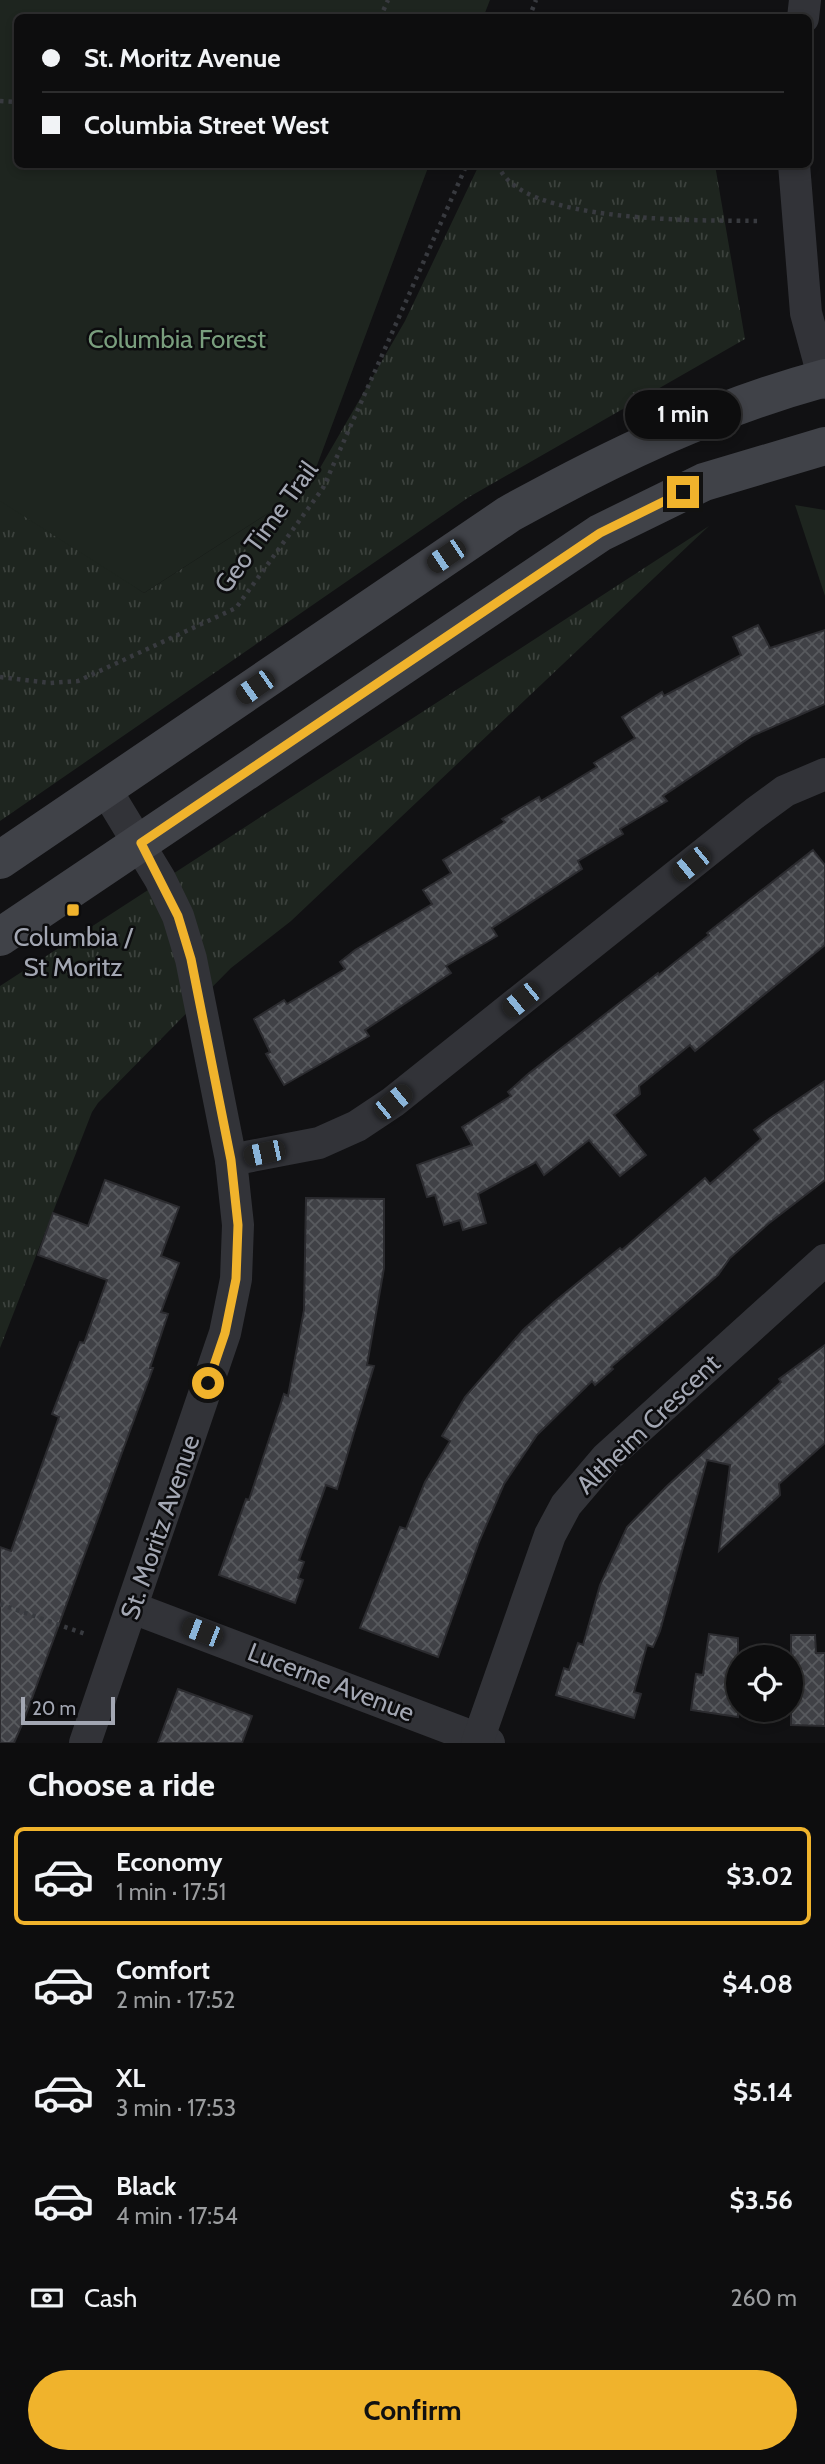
<!DOCTYPE html>
<meta charset="utf-8">
<style>
body{margin:0;font-family:Cabin,sans-serif;background:#1b1b1c;color:#f1f3f6;height:100vh;display:flex;flex-direction:column;font-size:26px;white-space:nowrap}
*{box-sizing:border-box;margin:0}
p{font-size:23px;color:#9a9c9e}
.icon{flex:none;width:38px;height:38px;fill:none;stroke:currentColor;stroke-width:2;stroke-linecap:round;stroke-linejoin:round}
.map{position:relative;height:1743px;overflow:hidden}
.side{display:flex;flex-direction:column;background:#0d0d0e;flex:1}
.side>*{flex:none}
.banner{position:absolute;left:14px;top:14px;width:798px;height:154px;border-radius:10px;box-shadow:0 4px 10px #0003,0 0 0 2px #2d2d2e;display:grid;align-content:center;height:154px;padding:0 28px;background:#0d0d0e}
.fabs{position:absolute;left:726px;top:1645px;display:grid;gap:14px}
.fabs a{display:grid;place-items:center;width:77px;height:77px;border-radius:50%;background:#0d0d0e;box-shadow:0 4px 10px #0003,0 0 0 2px #2d2d2e;font-size:35px}
.scale{position:absolute;left:21px;bottom:18px;width:94px;box-sizing:border-box;padding-left:7px;border:4px solid #a3a7b3;border-top:0;font-size:19px;line-height:24px;white-space:nowrap;color:#a3a7b3;-webkit-text-stroke:5px #0c0c0e;paint-order:stroke}
.end{position:absolute;width:32px;height:32px;margin:-16px;border:9px solid #f0b32c;background:#111;box-shadow:0 0 0 4px #111}
.from{border-radius:50%}
.bubble{position:absolute;height:49px;border-radius:24px;background:#0d0d0e;box-shadow:0 4px 10px #0003,0 0 0 2px #2d2d2e;font-size:23px;font-weight:700;line-height:49px;text-align:center}
.car{position:absolute;width:21px;height:42px;margin:-21px -10px;border-radius:9px;box-shadow:0 0 5px 2px #0007;background:linear-gradient(#222 24%,#8ab4d8 0 40%,#222 0 76%,#8ab4d8 0 86%,#222 0)}
.banner b{display:flex;align-items:center;gap:24px;height:66px;font-size:26px}
.banner b+b{border-top:2px solid #2d2d2e}
.banner i{width:18px;height:18px;background:#f1f3f6}
ul{padding:0;list-style:none}
li{display:flex;align-items:center;gap:21px;height:98px;margin:0 14px 10px;padding:0 14px;border:4px solid transparent;border-radius:10px}
li div{flex:1}
li b{display:block;font-size:26px}
li em{font-style:normal;font-weight:700}
li.current{border-color:#f0b32c}
li>.icon{width:63px;height:63px;stroke-width:1.5}
h2{padding:0 28px;font-size:32px;line-height:84px}
.pay{display:flex;align-items:center;gap:18px;height:77px;padding:0 28px;font-size:26px}
.pay p{margin-inline-start:auto}
.action{display:flex;gap:14px;margin-top:auto;padding:14px 28px}
.action a{flex:1;height:80px;border-radius:42px;background:#f0b32c;color:#111;font-size:28px;font-weight:700;line-height:80px;text-align:center}
.map>svg:first-child{display:block}
.grass{fill:url(#grass-tufts)}
.green{fill:#1e251f}
.building{fill:url(#building-cross-hatch);stroke:#2b2b2f;stroke-width:2}
.lines{fill:none;stroke-linecap:round;stroke-linejoin:round}
.path{stroke:#383a3f;stroke-width:4.5;stroke-dasharray:3.5 5;stroke-linecap:butt}
.minor{stroke:#323338;stroke-width:32}
.secondary{stroke:#404248;stroke-width:38}
.route{stroke:#f0b32c;stroke-width:9}
.poi-dot{fill:#f0b32c;stroke:#0c0c0e;stroke-width:2.5}
.labels{text-anchor:middle;stroke-width:5;stroke-linejoin:round;paint-order:stroke}
.park-label{font-size:26px;fill:#799e7d;stroke:#0c0c0e}
.street-label{font-size:26px;fill:#a3a7b3;stroke:#0c0c0e}
.poi-label{font-size:26px;fill:#a3a7b3;stroke:#0c0c0e}
</style>
<div class="map">
<svg width="825" height="1743" viewBox="0 0 825 1743">
<defs>
<pattern id="grass-tufts" width="24" height="20" patternUnits="userSpaceOnUse" patternTransform="scale(1.75)"><rect width="24" height="20" fill="#1e251f"/><path d="M3 7l-1-3M5 7V3M7 7l1-3M15 17l-1-3M17 17v-4M19 17l1-3" fill="none" stroke="#3c423d"/></pattern>
<pattern id="building-cross-hatch" width="8" height="8" patternUnits="userSpaceOnUse" patternTransform="scale(1.75)"><rect width="8" height="8" fill="#404146"/><path d="M0 0l8 8M0 8l8-8" fill="none" stroke="#585a5e"/></pattern>
</defs>
<rect width="100%" height="100%" fill="#111113"/>
<g class="grass">
<polygon points="479,165 715,165 745,339 469,497 0,821 0,494 144,593 309,487 405,321"/>
<polygon points="709,526 291,921 231,968 98,1103 92,1112 0,1348 0,986"/>
</g>
<g class="green">
<polygon points="0,0 490,0 483,18 18,18 18,164 429,165 309,487 144,593 0,501"/>
<polygon points="795,505 825,510 825,596"/>
</g>
<g class="building">
<polygon points="758,625 770,648 825,630 825,704 752,736 663,796 667,801 620,829 623,834 578,861 582,869 492,928 497,936 446,966 451,973 365,1030 369,1036 284,1085 266,1054 270,1052 254,1019 284,1000 287,1004 345,969 340,962 355,950 432,904 423,890 451,873 443,860 505,822 502,819 539,797 541,801 597,767 594,763 635,738 622,717 662,692 664,696 741,655 733,637"/>
<polygon points="813,850 825,865 825,945 695,1051 690,1045 639,1086 640,1094 614,1115 646,1155 620,1176 589,1140 544,1175 536,1162 478,1194 486,1223 463,1230 460,1220 444,1225 435,1195 427,1197 417,1165 472,1145 462,1127 511,1096 508,1092 528,1074 658,973 659,975 709,935 707,933"/>
<polygon points="825,1081 825,1180 768,1224 730,1258 718,1275 611,1367 613,1369 595,1385 592,1381 537,1435 504,1484 479,1542 438,1657 360,1628 400,1527 406,1529 425,1482 450,1441 442,1436 465,1397 523,1330 554,1302 620,1248 622,1250 705,1178 710,1184 761,1139 754,1130 770,1118"/>
<polygon points="105,1180 179,1207 161,1256 179,1263 161,1312 168,1314 150,1368 153,1368 24,1720 14,1743 0,1743 0,1547 11,1551 59,1417 52,1414 80,1342 84,1343 107,1280 38,1255 53,1213 88,1226"/>
<polygon points="306,1198 384,1199 384,1268 367,1365 374,1366 337,1489 326,1485 299,1560 304,1562 298,1578 303,1580 295,1603 219,1575 246,1499 249,1500 284,1394 288,1396 304,1310"/>
<polygon points="825,1345 825,1443 779,1484 780,1495 719,1551 730,1465 707,1460 660,1631 653,1647 647,1645 634,1692 641,1694 634,1718 556,1695 564,1668 569,1670 578,1643 583,1645 600,1585 627,1527 667,1486 781,1382 779,1379"/>
<polygon points="709,1634 738,1638 738,1717 691,1710 696,1674 703,1675"/>
<polygon points="791,1635 815,1635 816,1653 825,1653 825,1726 791,1725"/>
<polygon points="178,1689 252,1716 242,1743 158,1743"/>
</g>
<g class="lines">
<g class="path">
<polyline points="380,18 388,0"/>
<polyline points="529,18 536,0"/>
<polyline points="0,101 18,102"/>
<path d="M498,164c18,61 210,56 263,57"/>
<polyline points="0,677 50,683 78,681 236,608 323,488 467,164"/>
<polyline points="0,1604 88,1635"/>
</g>
<g class="minor">
<polyline points="803,18 805,0"/>
<polyline points="794,164 806,313 825,383"/>
<polyline points="231,1160 319,1143 357,1126 393,1102 755,813 785,791 825,774"/>
<polyline points="133,1608 489,1743"/>
<polyline points="85,1743 225,1333 236,1279 238,1225 231,1160 191,959 178,916 160,879 106,790"/>
<polyline points="477,1743 550,1535 566,1505 606,1458 825,1260"/>
</g>
<g class="secondary">
<path d="M0,860l509,-346c101,-56 205,-106 316,-136"/>
<polyline points="0,937 600,533 704,482 825,446"/>
</g>
</g>
<g class="lines">
<polyline class="route" points="208,1383 225,1333 236,1279 238,1225 231,1160 191,959 178,916 141,843 600,533 683,492"/>
</g>
<rect class="poi-dot" x="66" y="903" width="14" height="14" rx="3.5"/>
<g class="labels">
<g class="park-label">
<text x="177" y="348">Columbia Forest</text>
</g>
<g class="street-label">
<text transform="translate(266 527) rotate(-54)" y="9">Geo Time Trail</text>
<text transform="translate(648 1424) rotate(-44)" y="9">Altheim Crescent</text>
<text transform="translate(160 1527) rotate(-71)" y="9">St. Moritz Avenue</text>
<text transform="translate(331 1682) rotate(21)" y="9">Lucerne Avenue</text>
</g>
<g class="poi-label">
<text x="73" y="946">Columbia /<tspan x="73" dy="30">St Moritz</tspan></text>
</g>
</g>
</svg>
<div class="fabs">
<a><svg class="icon" aria-label="locate" viewBox="0 0 24 24"><circle cx="12" cy="12" r="6"/><path d="M12 2v4M12 18v4M2 12h4M18 12h4"/></svg></a>
</div>
<div class="scale">20 m</div>
<i class="end from" style="left:208px;top:1383px"></i>
<i class="end" style="left:683px;top:492px"></i>
<div class="bubble" style="left:625px;top:390px;width:116px">1 min</div>
<i class="car" style="left:446px;top:556px;rotate:236deg"></i>
<i class="car" style="left:255px;top:687px;rotate:235deg"></i>
<i class="car" style="left:691px;top:864px;rotate:231deg"></i>
<i class="car" style="left:521px;top:1000px;rotate:231deg"></i>
<i class="car" style="left:393px;top:1102px;rotate:51deg"></i>
<i class="car" style="left:264px;top:1153px;rotate:258deg"></i>
<i class="car" style="left:202px;top:1632px;rotate:291deg"></i>
<div class="banner">
<b><i class="from"></i>St. Moritz Avenue</b>
<b><i></i>Columbia Street West</b>
</div>
</div>
<section class="side">
<h2>Choose a ride</h2>
<ul>
<li class="current"><svg class="icon" aria-label="car" viewBox="0 0 24 24"><path d="M5 17H2v-5l4-1 3-4h7l3 4 3 1v5h-3M9 17h6M6 11h13"/><circle cx="7" cy="17" r="2"/><circle cx="17" cy="17" r="2"/></svg><div><b>Economy</b><p>1 min · 17:51</p></div><em>$3.02</em></li>
<li><svg class="icon" aria-label="car" viewBox="0 0 24 24"><path d="M5 17H2v-5l4-1 3-4h7l3 4 3 1v5h-3M9 17h6M6 11h13"/><circle cx="7" cy="17" r="2"/><circle cx="17" cy="17" r="2"/></svg><div><b>Comfort</b><p>2 min · 17:52</p></div><em>$4.08</em></li>
<li><svg class="icon" aria-label="car" viewBox="0 0 24 24"><path d="M5 17H2v-5l4-1 3-4h7l3 4 3 1v5h-3M9 17h6M6 11h13"/><circle cx="7" cy="17" r="2"/><circle cx="17" cy="17" r="2"/></svg><div><b>XL</b><p>3 min · 17:53</p></div><em>$5.14</em></li>
<li><svg class="icon" aria-label="car" viewBox="0 0 24 24"><path d="M5 17H2v-5l4-1 3-4h7l3 4 3 1v5h-3M9 17h6M6 11h13"/><circle cx="7" cy="17" r="2"/><circle cx="17" cy="17" r="2"/></svg><div><b>Black</b><p>4 min · 17:54</p></div><em>$3.56</em></li>
</ul>
<div class="pay"><svg class="icon" aria-label="cash" viewBox="0 0 24 24"><path d="M3 7h18v10H3z"/><circle cx="12" cy="12" r="2"/></svg>Cash<p>260 m</p></div>
<div class="action"><a>Confirm</a></div>
</section>
